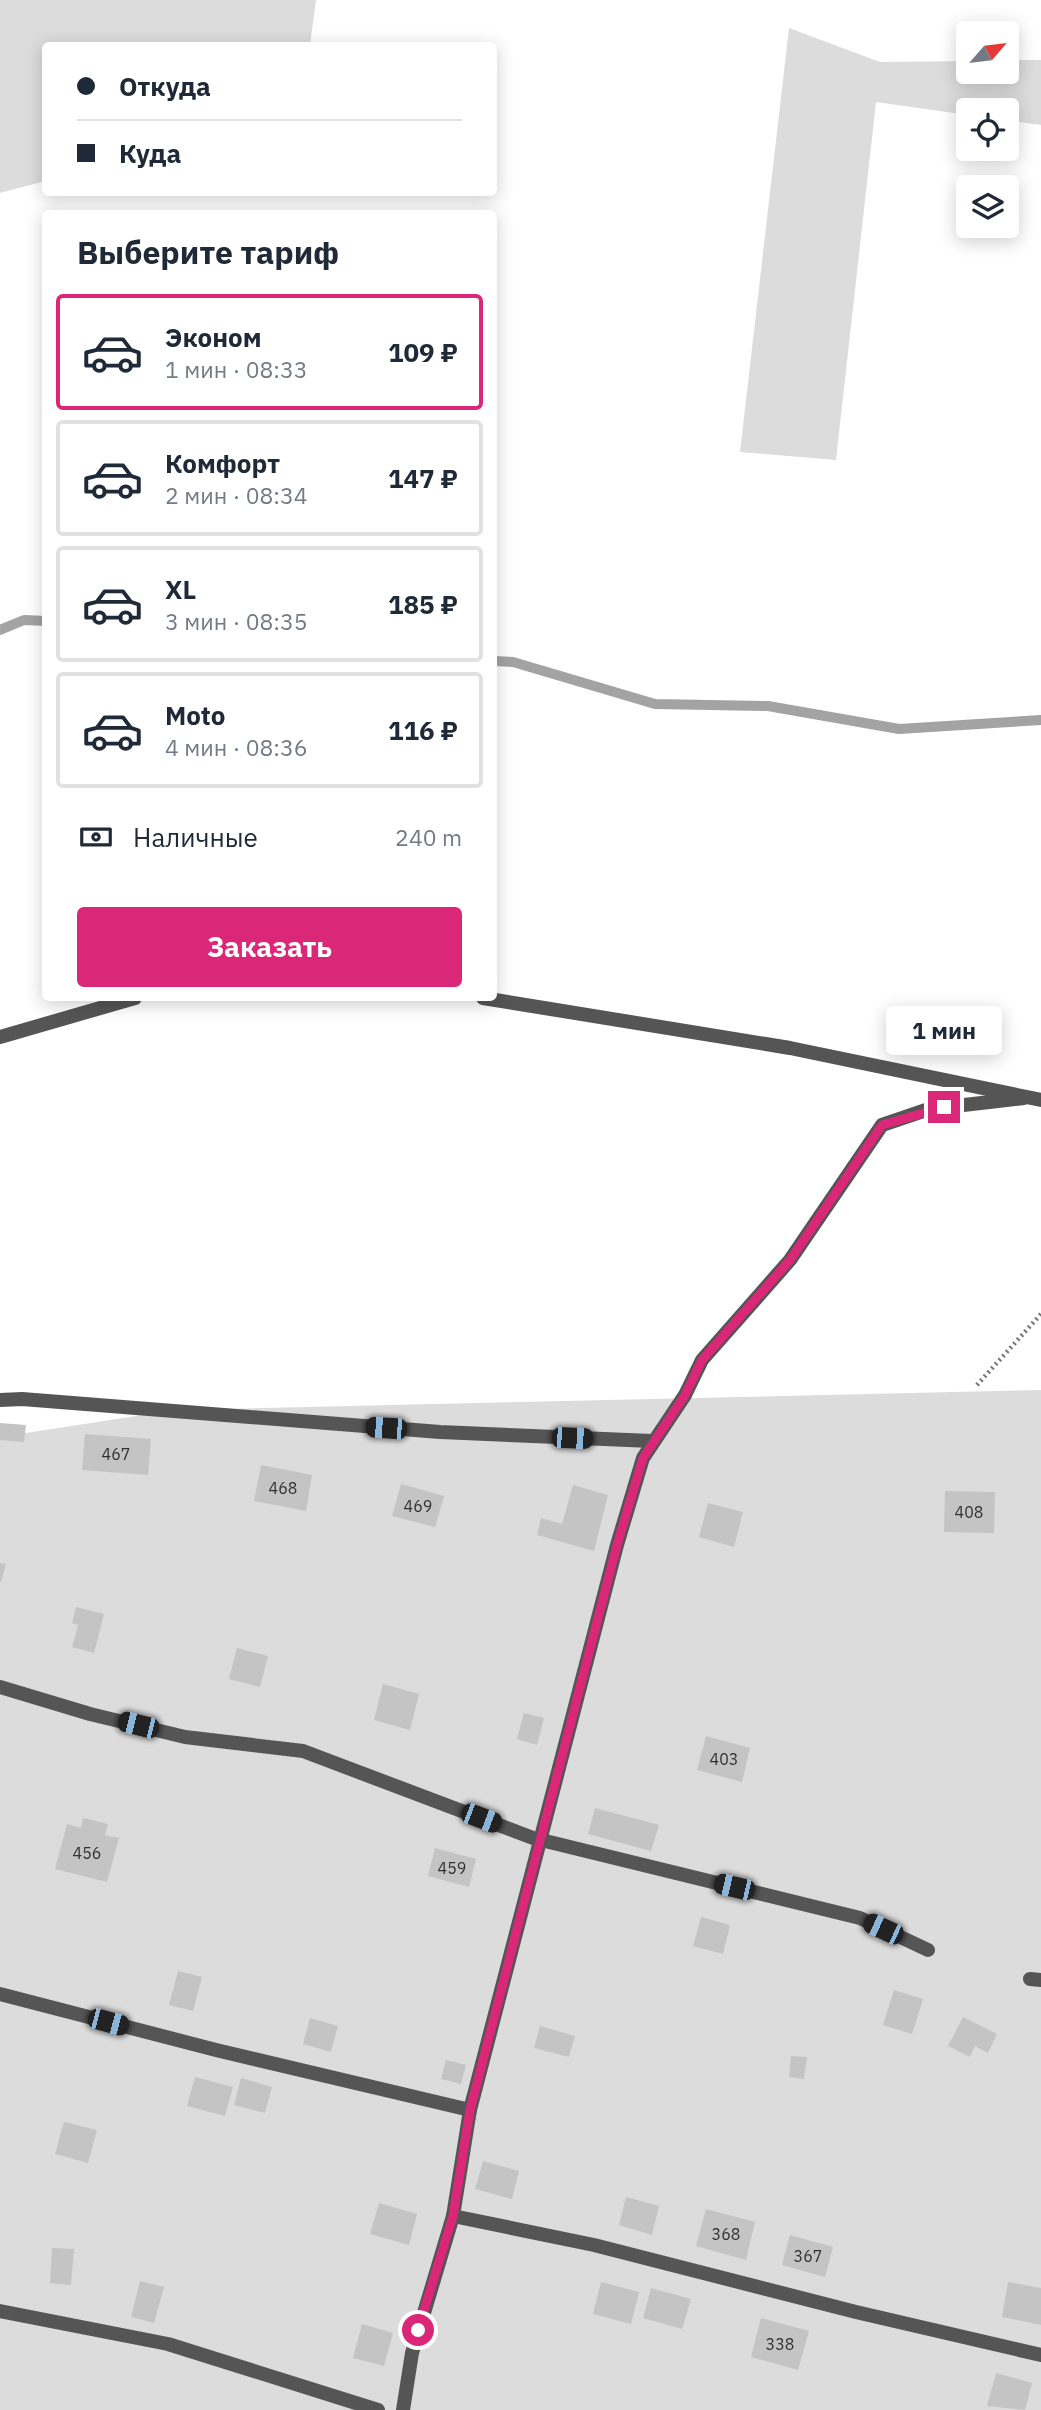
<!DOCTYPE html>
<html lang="ru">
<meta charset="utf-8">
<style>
body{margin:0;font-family:"IBM Plex Sans",sans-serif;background:#f6f6f7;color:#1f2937;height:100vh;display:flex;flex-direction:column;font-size:26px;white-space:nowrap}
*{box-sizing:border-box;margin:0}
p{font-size:23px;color:#747a83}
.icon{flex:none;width:38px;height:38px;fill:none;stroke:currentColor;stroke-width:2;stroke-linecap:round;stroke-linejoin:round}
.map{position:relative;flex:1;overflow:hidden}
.sheet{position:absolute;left:42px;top:210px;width:455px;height:791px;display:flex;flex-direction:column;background:#fff;border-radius:7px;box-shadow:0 4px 18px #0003}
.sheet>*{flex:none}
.banner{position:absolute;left:42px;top:42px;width:455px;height:154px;border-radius:7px;box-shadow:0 4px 18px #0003;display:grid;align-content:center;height:154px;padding:0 35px;background:#fff}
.needle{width:46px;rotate:62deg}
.controls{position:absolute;left:956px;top:21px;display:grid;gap:14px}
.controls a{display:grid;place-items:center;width:63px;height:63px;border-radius:7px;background:#fff;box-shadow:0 4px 18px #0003;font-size:35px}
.end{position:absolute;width:32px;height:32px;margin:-16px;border:9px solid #db2777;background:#fff;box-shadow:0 0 0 4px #fff}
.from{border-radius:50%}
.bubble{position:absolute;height:49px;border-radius:7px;background:#fff;box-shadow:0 4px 18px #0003;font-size:23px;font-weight:700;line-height:49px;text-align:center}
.car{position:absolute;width:21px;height:42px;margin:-21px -10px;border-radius:9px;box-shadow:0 0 5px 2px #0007;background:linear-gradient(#222 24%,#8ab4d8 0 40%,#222 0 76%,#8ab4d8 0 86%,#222 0)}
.banner b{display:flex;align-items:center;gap:24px;height:66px;font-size:26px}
.banner b+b{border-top:2px solid #e0e1e3}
.banner i{width:18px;height:18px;background:#1f2937}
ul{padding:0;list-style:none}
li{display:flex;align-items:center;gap:21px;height:116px;margin:0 14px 10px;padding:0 21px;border:4px solid #e0e1e3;border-radius:7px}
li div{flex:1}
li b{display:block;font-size:26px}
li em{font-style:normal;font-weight:700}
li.current{border-color:#db2777}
li>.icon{width:63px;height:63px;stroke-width:1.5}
h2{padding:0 35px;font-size:32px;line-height:84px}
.pay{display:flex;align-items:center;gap:18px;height:77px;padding:0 35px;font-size:26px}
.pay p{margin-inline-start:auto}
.primary-button{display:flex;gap:14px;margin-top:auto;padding:14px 35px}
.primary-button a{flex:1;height:80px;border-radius:7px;background:#db2777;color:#fff;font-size:28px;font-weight:700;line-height:80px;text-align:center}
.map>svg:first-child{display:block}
.green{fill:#dcdcdc}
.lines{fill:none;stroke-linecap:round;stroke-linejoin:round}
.stream{stroke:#a3a3a3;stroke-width:10}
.building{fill:#c4c4c4}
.path{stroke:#777;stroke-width:4.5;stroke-dasharray:2 3.5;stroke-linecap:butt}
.lane{stroke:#555;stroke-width:14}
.street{stroke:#555;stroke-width:14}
.route{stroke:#db2777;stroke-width:9}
.labels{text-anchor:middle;stroke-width:5;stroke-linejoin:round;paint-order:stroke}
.number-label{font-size:16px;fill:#313131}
</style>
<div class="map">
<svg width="1041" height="2410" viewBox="0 0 1041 2410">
<rect width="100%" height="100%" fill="#fff"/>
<g class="green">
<polygon points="0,0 316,0 310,45 46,46 45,181 0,193"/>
<polygon points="789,28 880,62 968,61 968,72 1006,72 1006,60 1041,60 1041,125 1006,120 1006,110 968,110 968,115 876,102 836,460 740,452"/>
<polygon points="1041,1390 1041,2410 0,2410 0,1437 175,1410"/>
</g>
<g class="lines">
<g class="stream">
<polyline points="0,630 24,620 46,621"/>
<polyline points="494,661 513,662 655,704 768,706 899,729 1041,720"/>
</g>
</g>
<g class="building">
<polygon points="0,1423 26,1425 24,1442 0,1440"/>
<polygon points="85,1434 151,1439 148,1475 82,1470"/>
<polygon points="261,1465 312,1475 306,1511 254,1501"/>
<polygon points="401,1484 444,1496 435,1527 392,1516"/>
<polygon points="573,1485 608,1495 594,1551 537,1535 541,1518 562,1524"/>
<polygon points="945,1491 995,1492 994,1533 944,1532"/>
<polygon points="708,1503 743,1512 734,1547 699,1537"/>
<polygon points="0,1563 6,1564 1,1582 0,1582"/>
<polygon points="76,1607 104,1614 94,1653 72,1647 78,1625 72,1623"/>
<polygon points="237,1648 268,1656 260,1687 229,1679"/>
<polygon points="383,1684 419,1694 410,1730 374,1720"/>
<polygon points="524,1713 544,1718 537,1745 517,1739"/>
<polygon points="706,1736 750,1748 742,1782 697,1770"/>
<polygon points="595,1808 659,1825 651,1851 588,1834"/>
<polygon points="83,1818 108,1824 105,1835 119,1838 107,1882 55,1869 67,1824 81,1828"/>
<polygon points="435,1848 476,1859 469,1887 428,1876"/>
<polygon points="701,1917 730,1925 723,1954 693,1946"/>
<polygon points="178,1971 202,1977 193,2011 169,2005"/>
<polygon points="894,1990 923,1999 912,2034 883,2025"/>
<polygon points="963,2017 997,2034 988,2053 975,2046 970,2057 948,2046"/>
<polygon points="310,2018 338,2026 331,2052 303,2044"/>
<polygon points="540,2026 575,2036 569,2057 534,2048"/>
<polygon points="791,2056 807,2057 804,2079 789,2077"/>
<polygon points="446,2060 466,2065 461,2084 441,2079"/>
<polygon points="195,2077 233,2087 225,2116 187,2106"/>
<polygon points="241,2078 272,2087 265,2113 234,2105"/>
<polygon points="64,2122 97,2130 88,2163 55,2154"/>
<polygon points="483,2161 519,2171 512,2199 475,2189"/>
<polygon points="626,2197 659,2206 652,2235 619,2225"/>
<polygon points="379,2203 417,2214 409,2245 370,2234"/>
<polygon points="706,2209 755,2222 746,2260 696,2246"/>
<polygon points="790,2235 833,2247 825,2277 782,2265"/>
<polygon points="52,2248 74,2249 71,2285 50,2283"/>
<polygon points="140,2281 164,2287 154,2323 131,2317"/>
<polygon points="601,2282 639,2292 631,2324 593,2314"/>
<polygon points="1008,2282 1041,2288 1041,2325 1002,2317"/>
<polygon points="651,2288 691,2299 682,2329 643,2318"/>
<polygon points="761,2318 809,2331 798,2370 751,2357"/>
<polygon points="362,2324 393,2333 384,2366 353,2358"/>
<polygon points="996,2373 1032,2383 1025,2410 987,2406"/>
</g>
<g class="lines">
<polyline class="path" points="977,1385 1041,1314"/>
<g class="lane">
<polyline points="0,1400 22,1399 440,1432 652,1441"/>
<polyline points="0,1687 90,1714 185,1737 303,1751 533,1838 860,1918 928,1950"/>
<polyline points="1030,1979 1041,1980"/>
<polyline points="0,1994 216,2050 470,2110 453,2216 594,2245 856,2312 1041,2355"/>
<polyline points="470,2110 617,1545 643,1458 685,1395 702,1360 790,1260 882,1125 929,1109 1024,1098"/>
<polyline points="0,2311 168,2344 378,2410"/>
<polyline points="403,2410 412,2353 453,2216"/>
</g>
<g class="street">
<polyline points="483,998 790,1048 1041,1100"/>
<polyline points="0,1037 135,998"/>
</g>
</g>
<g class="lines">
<polyline class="route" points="418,2330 453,2216 470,2110 617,1545 643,1458 685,1395 702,1360 790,1260 882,1125 944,1107"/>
</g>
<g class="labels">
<g class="number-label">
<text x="116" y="1460">467</text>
<text x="283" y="1494">468</text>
<text x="418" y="1512">469</text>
<text x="969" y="1518">408</text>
<text x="724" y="1765">403</text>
<text x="87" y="1859">456</text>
<text x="452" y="1874">459</text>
<text x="726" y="2240">368</text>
<text x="808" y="2262">367</text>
<text x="780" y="2350">338</text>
</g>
</g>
</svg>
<div class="controls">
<a><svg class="needle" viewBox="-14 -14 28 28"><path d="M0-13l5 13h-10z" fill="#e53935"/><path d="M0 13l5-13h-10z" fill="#747a83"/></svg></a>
<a><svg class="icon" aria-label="locate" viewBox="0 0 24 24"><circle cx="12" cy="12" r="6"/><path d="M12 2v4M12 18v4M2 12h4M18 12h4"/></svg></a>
<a><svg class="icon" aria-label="layers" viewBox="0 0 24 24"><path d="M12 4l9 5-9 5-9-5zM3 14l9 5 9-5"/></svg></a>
</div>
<i class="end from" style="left:418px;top:2330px"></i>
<i class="end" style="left:944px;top:1107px"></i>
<div class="bubble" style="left:886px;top:1006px;width:116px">1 мин</div>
<i class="car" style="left:386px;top:1428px;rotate:274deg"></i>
<i class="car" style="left:572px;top:1438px;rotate:92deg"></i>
<i class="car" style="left:138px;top:1725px;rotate:284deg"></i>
<i class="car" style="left:481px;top:1818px;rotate:111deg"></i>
<i class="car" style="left:734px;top:1887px;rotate:283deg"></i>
<i class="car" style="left:883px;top:1929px;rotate:295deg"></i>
<i class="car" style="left:108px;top:2022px;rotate:105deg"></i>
<div class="banner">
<b><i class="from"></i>Откуда</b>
<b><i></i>Куда</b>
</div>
<section class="sheet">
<h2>Выберите тариф</h2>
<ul>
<li class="current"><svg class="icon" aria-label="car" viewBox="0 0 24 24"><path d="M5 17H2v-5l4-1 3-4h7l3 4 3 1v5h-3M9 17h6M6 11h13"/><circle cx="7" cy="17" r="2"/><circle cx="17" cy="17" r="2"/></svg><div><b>Эконом</b><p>1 мин · 08:33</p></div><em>109 ₽</em></li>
<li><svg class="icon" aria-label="car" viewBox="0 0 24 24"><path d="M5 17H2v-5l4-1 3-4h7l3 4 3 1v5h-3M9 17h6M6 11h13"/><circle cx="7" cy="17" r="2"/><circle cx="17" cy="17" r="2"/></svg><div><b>Комфорт</b><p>2 мин · 08:34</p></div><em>147 ₽</em></li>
<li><svg class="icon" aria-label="car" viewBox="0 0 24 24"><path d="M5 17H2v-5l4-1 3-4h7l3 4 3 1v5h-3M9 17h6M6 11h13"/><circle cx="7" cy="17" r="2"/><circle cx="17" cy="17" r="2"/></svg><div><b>XL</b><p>3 мин · 08:35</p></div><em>185 ₽</em></li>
<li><svg class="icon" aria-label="car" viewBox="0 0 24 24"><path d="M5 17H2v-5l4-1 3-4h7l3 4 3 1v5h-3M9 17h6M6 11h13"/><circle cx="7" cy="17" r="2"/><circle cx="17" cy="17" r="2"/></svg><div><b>Moto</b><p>4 мин · 08:36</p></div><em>116 ₽</em></li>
</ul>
<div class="pay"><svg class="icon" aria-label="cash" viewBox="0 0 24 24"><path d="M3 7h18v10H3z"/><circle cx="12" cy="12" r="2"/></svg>Наличные<p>240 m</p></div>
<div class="primary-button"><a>Заказать</a></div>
</section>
</div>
